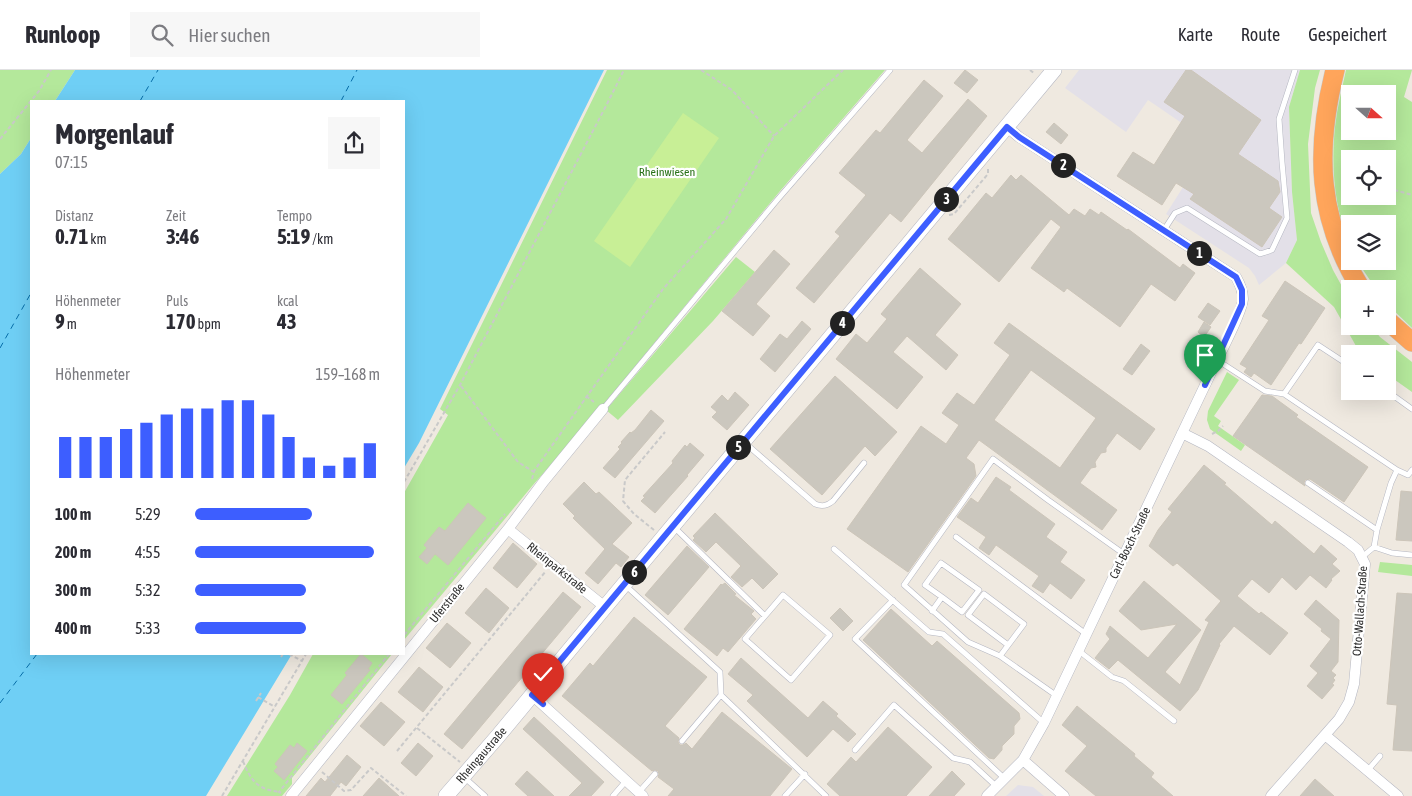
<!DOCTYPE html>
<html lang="de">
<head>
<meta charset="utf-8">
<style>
  :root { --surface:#fff; --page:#f7f7f7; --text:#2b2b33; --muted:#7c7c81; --line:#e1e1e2; --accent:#3d5eff }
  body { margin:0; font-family:"Asap Condensed",sans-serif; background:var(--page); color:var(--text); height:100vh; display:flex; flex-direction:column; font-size:19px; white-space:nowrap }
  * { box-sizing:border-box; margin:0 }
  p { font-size:16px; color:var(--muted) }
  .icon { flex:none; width:28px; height:28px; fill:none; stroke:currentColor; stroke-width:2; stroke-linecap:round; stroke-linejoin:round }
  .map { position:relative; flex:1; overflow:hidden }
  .details { position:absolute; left:30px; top:30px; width:375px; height:555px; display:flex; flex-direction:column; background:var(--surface); border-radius:0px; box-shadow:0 5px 20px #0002 }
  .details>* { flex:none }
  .needle { width:32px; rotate:111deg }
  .buttons { position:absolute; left:1341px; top:15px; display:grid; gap:10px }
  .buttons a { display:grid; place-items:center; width:55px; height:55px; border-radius:0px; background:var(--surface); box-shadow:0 5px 20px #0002; font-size:25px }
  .pin { position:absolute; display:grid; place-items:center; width:42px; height:42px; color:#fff; margin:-51px -21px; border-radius:50% 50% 50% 0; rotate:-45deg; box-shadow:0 0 5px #0007 }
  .pin .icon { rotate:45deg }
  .km { position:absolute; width:25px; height:25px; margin:-12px; border-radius:50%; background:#222; color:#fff; font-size:14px; line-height:25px; text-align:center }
  .round { display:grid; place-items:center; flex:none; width:52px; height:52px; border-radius:0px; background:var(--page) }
  .headline { display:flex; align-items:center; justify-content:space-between; height:85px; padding:0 25px }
  h1 { font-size:28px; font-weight:700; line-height:38px }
  .stats { display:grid; grid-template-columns:repeat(3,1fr); gap:8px; height:85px; padding:5px 25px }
  .stats div { display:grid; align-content:center }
  .stats b { font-size:21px; font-weight:700 }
  .stats small { font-size:14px; font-weight:400 }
  .stats p { font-size:14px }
  .chart { height:140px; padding:10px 25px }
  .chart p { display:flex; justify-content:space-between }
  .chart svg { width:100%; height:90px; margin-top:5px; stroke:var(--accent); stroke-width:6 }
  ul { padding:0 25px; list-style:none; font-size:16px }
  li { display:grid; grid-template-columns:80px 60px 1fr; align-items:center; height:38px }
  li i { height:12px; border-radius:6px; background:var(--accent) }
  header { display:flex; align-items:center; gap:30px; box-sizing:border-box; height:70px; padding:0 25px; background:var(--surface); border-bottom:1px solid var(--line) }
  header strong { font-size:24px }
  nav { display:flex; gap:28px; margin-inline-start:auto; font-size:18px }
  .search { width:350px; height:45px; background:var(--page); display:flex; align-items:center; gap:12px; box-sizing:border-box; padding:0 18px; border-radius:0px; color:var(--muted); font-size:19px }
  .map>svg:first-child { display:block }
  .industrial { fill:#e3e0e8 }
  .green { fill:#b4e89b; fill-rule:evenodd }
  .pitch { fill:#c8ef96 }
  .water { fill:#6fcff5 }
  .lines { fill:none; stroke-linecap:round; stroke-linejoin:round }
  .ferry { stroke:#076ea9; stroke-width:1; stroke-dasharray:6 5; stroke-linecap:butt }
  .building { fill:#cbc7be; stroke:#ccc5b9; fill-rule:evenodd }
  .lane-casing { stroke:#b4b6c1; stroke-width:6 }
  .street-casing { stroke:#b4b6c1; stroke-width:11 }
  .secondary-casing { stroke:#b4b6c1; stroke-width:16 }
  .highway-casing { stroke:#c9c9c9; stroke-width:20 }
  .path { stroke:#c9c9c9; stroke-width:2; stroke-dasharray:4 2.5; stroke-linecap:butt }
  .lane { stroke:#fff; stroke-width:5 }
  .street { stroke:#fff; stroke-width:10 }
  .secondary { stroke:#fff; stroke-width:15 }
  .highway { stroke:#ffa55b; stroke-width:19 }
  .route-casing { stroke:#fff; stroke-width:10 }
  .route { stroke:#3d5eff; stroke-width:6 }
  .labels { text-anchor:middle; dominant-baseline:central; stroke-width:4.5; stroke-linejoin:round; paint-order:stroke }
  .park-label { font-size:12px; fill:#287117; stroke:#fff }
  .street-label { font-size:12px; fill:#2e2e2e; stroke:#fff }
</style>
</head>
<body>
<header>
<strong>Runloop</strong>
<div class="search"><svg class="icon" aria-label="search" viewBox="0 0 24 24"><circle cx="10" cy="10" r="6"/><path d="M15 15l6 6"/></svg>Hier suchen</div>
<nav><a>Karte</a><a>Route</a><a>Gespeichert</a></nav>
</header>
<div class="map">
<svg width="1412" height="726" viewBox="0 0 1412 726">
  <rect width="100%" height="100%" fill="#efe9e0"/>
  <path class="industrial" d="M1079,0H1300L1289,37L1292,122L1297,170L1286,193L1259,215L1255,206L1249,198L1166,144L1211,73L1148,30L1126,62L1065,18Z
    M1018,715L1033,717L1044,726H1006Z"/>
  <path class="green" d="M0,0H75L55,31H31V68L21,84L0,104Z
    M607,0H885L780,121L603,335L533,415L404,570V423L448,345L440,339Z
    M1300,0H1320L1315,18L1308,74L1311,143L1321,172L1333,200L1350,231V256H1371L1380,267L1412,292V322L1388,305V284H1356L1353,282L1356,276L1334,237L1286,193L1297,170L1292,122L1289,37Z
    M1346,0H1412L1404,27L1412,32V258L1388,235V219H1376L1357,191H1388V154H1350V175C1334,139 1331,96 1335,57C1337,38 1342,19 1346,0ZM1350,24H1388V61H1350ZM1350,89H1388V126H1350Z
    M736,187L755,202L713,251L618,350L606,340Z
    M1227,302L1239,310L1214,346L1221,351L1218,356L1245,375L1241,381L1214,362L1210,359L1207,350L1208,341Z
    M1380,492L1412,495V506L1378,502Z
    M313,584H392L292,708V714L282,726H227L290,625Z"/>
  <path class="pitch" d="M683,43L719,68L630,197L594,171Z"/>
  <path class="water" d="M75,0H604L419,373L404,398V31H55Z
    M31,68V584H292L206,726H0V104L21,84Z"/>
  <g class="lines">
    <path class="ferry" d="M140,31L158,0
      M341,31L357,0
      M0,278L31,223
      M0,633L37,584"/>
  </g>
  <path class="building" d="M965,0L978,10L967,23L954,13Z
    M1186,0H1191L1261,50L1238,84L1278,111L1280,122L1269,138L1282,147L1262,177L1190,129L1194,124L1176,113L1162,135L1117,106L1133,82L1154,95L1185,46L1164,32Z
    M924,10L943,26L907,70L922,83L968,29L987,46L901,152L890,143L814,233L796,218L840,166L835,162L866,125L839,103L876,60L880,63Z
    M1054,53L1068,65L1061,74L1046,62Z
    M1011,105L1016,110L1021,105L1069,145L1074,139L1085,146L1090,139L1099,145L1101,142L1127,160L1128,159L1180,198L1183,194L1195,203L1175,231L1151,214L1120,257L1067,218L1064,222L1031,198L1061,157L1051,149L999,212L948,169L986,123L992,128Z
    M774,180L790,194L756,234L770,246L753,266L722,241Z
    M920,198L961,234L935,265L958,285L946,300L907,266L893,282L923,307L897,339L836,289L856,264L867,273L887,249L881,244Z
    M1285,211L1325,238L1301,274L1299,273L1271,315L1254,303L1251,307L1244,302L1247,298L1240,294L1269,250L1262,246Z
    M1208,233L1220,241L1210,255L1198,247Z
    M802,251L811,259L775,302L760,289L780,264L787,269Z
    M1204,252L1211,257L1204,267L1198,262Z
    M1009,253L1155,359L1140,380L1117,363L1106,378V382L1101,383L1095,392L1096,397L1091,398L1080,413L1117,440L1102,460L979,370L966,388L974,394L976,406L908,502L847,459L921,356L946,374L959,355L942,343L957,323L974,335L1010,285L994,273ZM1031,300L1096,348L1060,398L994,350Z
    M1141,274L1150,281L1132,305L1123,299Z
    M835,306L897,362L875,386L865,376L822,425L770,379Z
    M735,322L749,335L727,360L712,347L717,342L711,337L722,325L728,331Z
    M1262,325L1272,326L1298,345L1296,347L1368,397L1344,432L1310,409L1305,410L1304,413L1305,416L1233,366Z
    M651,340L664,351L615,408L603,398L620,379L618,377L622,373L621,372L630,362L631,363L635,360Z
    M690,373L704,385L687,405L688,406L655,443L641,431L645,427L643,426L673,393L672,391L685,375L687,377Z
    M1204,395L1226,413L1224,414L1272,455L1275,451L1314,484L1321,475L1337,489L1332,494L1340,501L1331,509L1332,510L1326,518L1310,505L1296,520L1282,507L1269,523L1252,509L1237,526L1259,544L1261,542L1288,563L1270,585L1234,556L1219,574L1220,575L1198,620L1180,641L1118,590L1109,599L1095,588L1110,569L1106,564L1110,556L1148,588L1177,554L1141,560L1119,541L1144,511L1201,560L1165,602L1180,615L1209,552L1205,550L1221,531L1177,493L1173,496L1149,476L1158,460L1172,442L1168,439Z
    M996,407L1011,417L1009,420L1055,454L1046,467L1067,482L1060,492L1085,510L1071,529L1050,513L1043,523L1032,516L1039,506L996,475L989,485L979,478L986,467L957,447L971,428L978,433Z
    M584,412L596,424L599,422L632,453L612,474L629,487L621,497L616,493L598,514L585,503L605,479L573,448L575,446L563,434Z
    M1401,421L1412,422V471L1396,470Z
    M468,433L486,448L448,495L435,484L427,494L419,487L427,478L424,475L439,457L445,461Z
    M715,443L778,504L763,519L752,508L742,517L731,507L741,496L716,472L706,482L693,470L695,468L693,466Z
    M513,473L537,494L517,518L493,498Z
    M687,476L709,497L668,545L645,525Z
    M725,513L736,524L734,525L754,541L751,544L756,549L728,582L723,578L717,586L684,559L721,514L722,515Z
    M486,518L509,538L489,563L465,543Z
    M563,522L581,537L462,679L444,664Z
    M1397,523L1412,524V681L1393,680L1397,635L1387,634Z
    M1316,530L1339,550L1338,592L1331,601L1336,605L1333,608L1335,610L1332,614L1334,615L1322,629L1307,616L1318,603L1310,596L1331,569L1321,561L1322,559L1304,544Z
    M840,538L853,551L843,561L830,548Z
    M891,539L932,576L937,571L1019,643L1020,649L1014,656V664L1002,676V680L994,689L989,688L863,570Z
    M634,547L707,607L665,656L679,668L678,672L680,675H683L686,673L692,679L722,642L792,699L770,726H668L674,719L658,707L659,704L658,701L655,700L652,701L562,626L590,593L593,596Z
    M447,553L471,573L450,598L426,578Z
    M361,584L372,593L368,599L370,600L342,634L331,625L347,605L345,603Z
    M741,588L808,648L823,631L838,644L836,646L856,664L848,672L833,659L807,687L747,631L753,625L728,604Z
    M419,597L443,617L423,642L398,622Z
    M381,632L405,652L384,676L360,656Z
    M1077,636L1135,684L1134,686L1154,703L1151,707L1173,726H1096L1065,701L1087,676L1062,655Z
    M534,647L604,712L591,726H569L582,713L523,659Z
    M888,657L932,697L906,726H840L827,714L851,687L856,692Z
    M297,673L307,681L284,710L274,701L278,697L275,694L290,675L294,678Z
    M418,673L433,686L416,706L401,693Z
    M347,685L361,697L346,716L341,712L330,726H306L321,708L325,712Z
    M527,701L554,726H528L515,714Z
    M952,701L965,714L954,726H929Z
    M379,708L399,726H363Z
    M1315,709L1334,726H1300Z"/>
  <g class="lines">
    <g class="lane-casing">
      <path id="lane" d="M1164,160L1175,143L1187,138L1260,184L1272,180L1287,148L1282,92L1279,49L1295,0
        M1217,290L1265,321L1284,324
        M1350,296L1318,275L1284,324L1397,400
        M1387,321L1412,339
        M603,339L778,129L890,0
        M745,373L815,434C822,437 827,436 833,431L864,393
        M1308,413L1377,460
        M675,458L765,546
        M956,467L1086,564
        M1374,477L1392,483L1412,485
        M834,479L929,562L943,564L1044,653
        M1362,487L1374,477L1377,460L1391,413L1397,400L1408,405L1412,400
        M625,515L720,602L721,625L682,671
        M783,525L830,565L791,610L745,569Z
        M893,530L855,569L1005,709
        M932,541L942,527L962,542L979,520L941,493L925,515L942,527
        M1079,581L1112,607L1124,611L1174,651
        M1000,586L1024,554L984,524L968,545L1008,575
        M721,625L826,726
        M1057,626L1000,586L968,572L904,515L993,389L1048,430L1124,484
        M855,680L894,635L953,688L970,692L996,716
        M1368,700L1380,686
        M465,708L485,726
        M639,722L655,704
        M613,726L626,711
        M785,726L805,704"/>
    </g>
    <g class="street-casing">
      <path id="street" d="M1182,363L1208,376L1348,472L1358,480L1365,494L1354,614L1349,632L1339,649L1271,726
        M508,459L605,537
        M532,625L643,726
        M1325,665L1398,726
        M1023,690L1064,726
        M291,726L508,459L544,411L603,339
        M987,726L1023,690L1044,653L1217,290C1224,276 1242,242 1243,229C1243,221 1240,214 1236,207L1019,67L1007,57"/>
    </g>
    <g class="secondary-casing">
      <g id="secondary">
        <path id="s1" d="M446,726L498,666L605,537L1054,0"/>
      </g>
    </g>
    <g class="highway-casing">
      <path id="highway" d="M1335,0C1315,80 1317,148 1361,219
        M1388,251L1412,272"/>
    </g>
    <path class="path" d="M701,0L732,20L774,66
      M1030,0L1035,4
      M0,69L39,21L51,0
      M1388,118L1412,125
      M949,145L954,144L988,104V98
      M461,316L518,392L537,404
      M586,326L594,332
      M1212,364L1218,361L1223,356
      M532,409L534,401L663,219L726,149L774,66L843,0
      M404,412L460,315L607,34L624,0
      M654,460L634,444L623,431L625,410L665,362
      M404,565L505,444
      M289,584L302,591
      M281,587L283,584
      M258,627L275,637
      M256,631L261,623
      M417,658L460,692
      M397,681L546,501
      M243,691C251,711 257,719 279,722
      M322,702L344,721L351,720L371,698L406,726
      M281,723L279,722L389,584
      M222,726L306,584"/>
    <use href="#lane" class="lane"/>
    <use href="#street" class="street"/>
    <use href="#secondary" class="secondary"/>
    <use href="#highway" class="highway"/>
  </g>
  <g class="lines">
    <g class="route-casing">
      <path id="route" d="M543,634L532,625L539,616L1007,57L1019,67L1236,207L1242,220V234L1205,315"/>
    </g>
    <use href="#route" class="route"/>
  </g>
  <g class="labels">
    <g class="park-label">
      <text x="667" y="102">Rheinwiesen</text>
    </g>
    <g class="street-label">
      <text transform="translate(1130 473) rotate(-64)">Carl-Bosch-Straße</text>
      <text transform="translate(557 498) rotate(39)">Rheinparkstraße</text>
      <text transform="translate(447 533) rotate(-51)">Uferstraße</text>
      <text transform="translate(1360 541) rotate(-86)">Otto-Wallach-Straße</text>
      <text stroke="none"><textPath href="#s1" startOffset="54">Rheingaustraße</textPath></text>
    </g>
  </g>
</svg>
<div class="buttons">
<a><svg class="needle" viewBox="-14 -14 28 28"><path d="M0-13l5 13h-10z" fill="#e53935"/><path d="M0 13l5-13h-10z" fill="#7c7c81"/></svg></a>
<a><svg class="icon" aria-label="locate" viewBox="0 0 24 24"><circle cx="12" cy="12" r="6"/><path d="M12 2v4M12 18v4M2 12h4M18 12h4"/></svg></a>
<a><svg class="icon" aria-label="layers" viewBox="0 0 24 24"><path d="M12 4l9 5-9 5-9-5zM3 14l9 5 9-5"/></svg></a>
<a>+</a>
<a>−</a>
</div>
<div class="pin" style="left:1205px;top:315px;background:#1e9e55"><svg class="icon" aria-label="arrive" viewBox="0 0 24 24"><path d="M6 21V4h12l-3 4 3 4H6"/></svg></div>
<div class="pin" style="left:543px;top:634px;background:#d93025"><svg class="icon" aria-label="check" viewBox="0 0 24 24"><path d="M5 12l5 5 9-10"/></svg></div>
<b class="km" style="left:1199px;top:183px">1</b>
<b class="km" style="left:1063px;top:95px">2</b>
<b class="km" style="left:946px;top:129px">3</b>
<b class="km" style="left:842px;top:253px">4</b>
<b class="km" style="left:738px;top:377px">5</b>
<b class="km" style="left:634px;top:502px">6</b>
<section class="details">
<div class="headline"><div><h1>Morgenlauf</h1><p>07:15</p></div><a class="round"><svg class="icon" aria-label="share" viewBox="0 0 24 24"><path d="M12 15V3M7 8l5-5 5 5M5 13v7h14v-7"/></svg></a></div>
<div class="stats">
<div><p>Distanz</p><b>0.71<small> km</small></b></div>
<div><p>Zeit</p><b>3:46</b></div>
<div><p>Tempo</p><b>5:19<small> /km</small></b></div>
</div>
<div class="stats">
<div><p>Höhenmeter</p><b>9<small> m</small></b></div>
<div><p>Puls</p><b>170<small> bpm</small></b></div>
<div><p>kcal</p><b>43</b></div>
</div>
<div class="chart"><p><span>Höhenmeter</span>159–168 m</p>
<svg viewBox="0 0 160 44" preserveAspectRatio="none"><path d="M5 44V24M15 44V24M25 44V24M35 44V20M45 44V17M55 44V13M65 44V10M75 44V10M85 44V6M95 44V6M105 44V13M115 44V24M125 44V34M135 44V38M145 44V34M155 44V27"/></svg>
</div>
<ul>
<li><b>100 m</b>5:29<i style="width:63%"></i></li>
<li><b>200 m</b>4:55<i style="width:97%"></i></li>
<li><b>300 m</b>5:32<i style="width:60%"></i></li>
<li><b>400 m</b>5:33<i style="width:60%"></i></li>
</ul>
</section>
</div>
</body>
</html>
